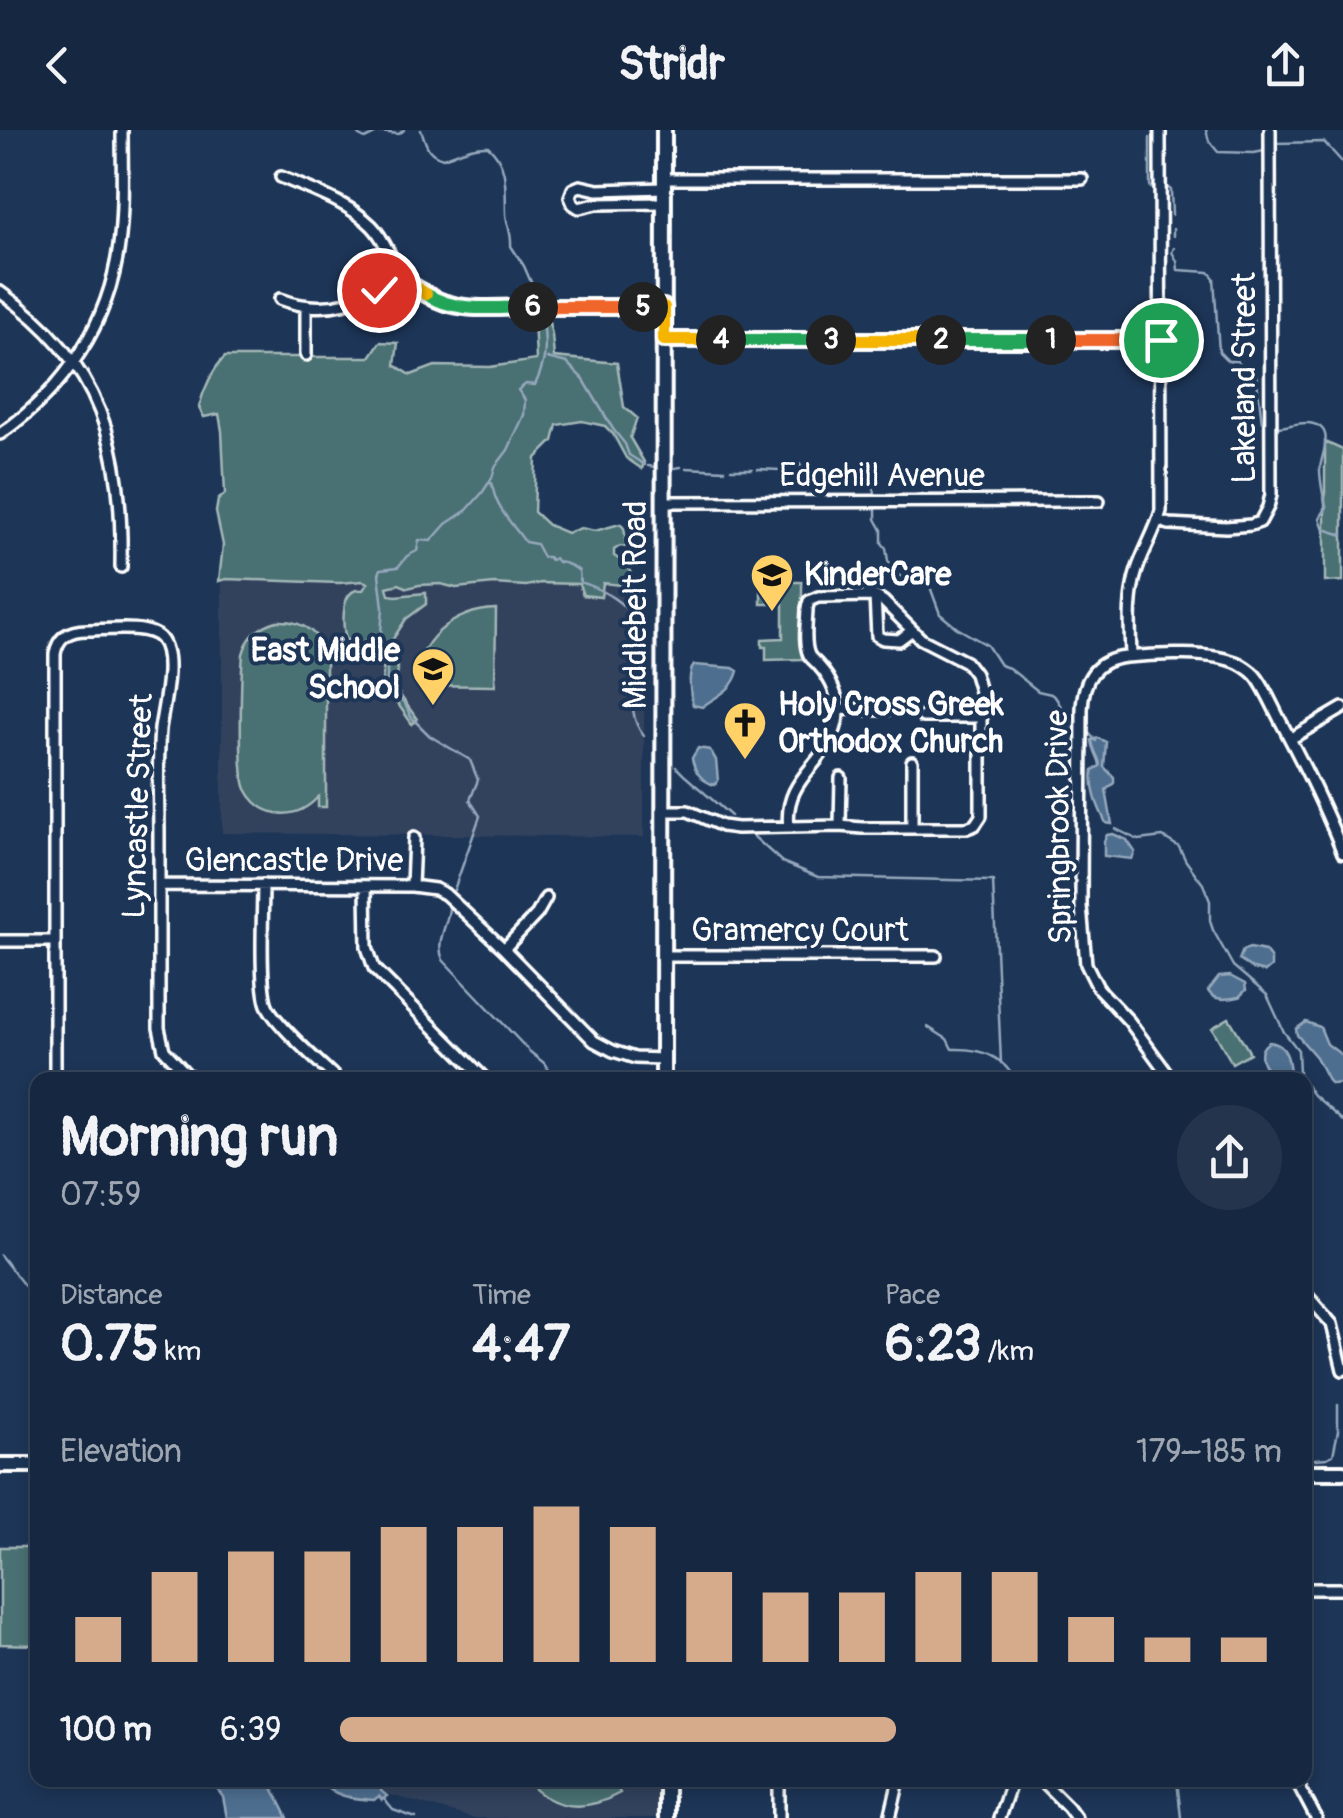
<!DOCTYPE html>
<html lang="en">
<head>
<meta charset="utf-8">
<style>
  :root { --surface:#162841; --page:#23344c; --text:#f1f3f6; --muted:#9ea6b1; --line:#35445a; --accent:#d6ab8b }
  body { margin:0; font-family:Pangolin,sans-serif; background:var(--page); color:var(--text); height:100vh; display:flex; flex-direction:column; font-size:38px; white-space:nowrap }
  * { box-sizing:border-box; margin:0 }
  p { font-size:32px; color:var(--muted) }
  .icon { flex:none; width:55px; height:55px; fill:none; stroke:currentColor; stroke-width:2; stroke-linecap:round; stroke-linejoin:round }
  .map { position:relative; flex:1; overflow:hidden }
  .panel { position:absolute; left:30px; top:942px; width:1282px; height:715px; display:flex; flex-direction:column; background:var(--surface); border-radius:20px; box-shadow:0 5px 15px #0003,0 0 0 2px var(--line) }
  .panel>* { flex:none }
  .pin { position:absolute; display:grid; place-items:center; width:85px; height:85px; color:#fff; margin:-42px; border:5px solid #fff; border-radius:50%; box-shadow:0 2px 10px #0007 }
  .km { position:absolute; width:50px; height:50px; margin:-25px; border-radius:50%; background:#222; color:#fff; font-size:28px; line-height:50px; text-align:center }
  .round { display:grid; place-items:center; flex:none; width:105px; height:105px; border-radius:52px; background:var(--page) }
  .overview { display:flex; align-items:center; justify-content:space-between; height:170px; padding:0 30px }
  h1 { font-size:55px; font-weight:700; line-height:75px }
  .figures { display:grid; grid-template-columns:repeat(3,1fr); gap:15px; height:170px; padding:10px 30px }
  .figures div { display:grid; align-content:center }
  .figures b { font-size:50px; font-weight:700 }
  .figures small { font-size:28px; font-weight:400 }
  .figures p { font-size:28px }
  .chart { height:280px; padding:20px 30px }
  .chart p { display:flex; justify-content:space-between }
  .chart svg { width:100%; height:180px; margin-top:10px; stroke:var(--accent); stroke-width:6 }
  ul { padding:0 30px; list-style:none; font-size:32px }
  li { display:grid; grid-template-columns:160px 120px 1fr; align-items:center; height:75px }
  li i { height:25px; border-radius:12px; background:var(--accent) }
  header { display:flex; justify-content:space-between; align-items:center; height:130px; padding:0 30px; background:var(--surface); font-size:45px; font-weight:700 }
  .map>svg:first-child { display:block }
  .built { fill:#31425d }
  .green { fill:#486f72; stroke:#a4b7b8; stroke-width:2.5 }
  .water { fill:#4e6e8f; stroke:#95a8bc; stroke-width:2.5 }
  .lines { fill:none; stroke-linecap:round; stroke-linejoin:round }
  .stream { stroke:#95a8bc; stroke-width:2.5 }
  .street-casing { stroke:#fff; stroke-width:16 }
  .secondary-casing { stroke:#fff; stroke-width:20 }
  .street { stroke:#1d3557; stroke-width:9 }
  .secondary { stroke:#1d3557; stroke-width:12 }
  .split-1-casing { stroke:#fff; stroke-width:20 }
  .split-2-casing { stroke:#fff; stroke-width:20 }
  .split-3-casing { stroke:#fff; stroke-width:20 }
  .split-4-casing { stroke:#fff; stroke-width:20 }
  .split-5-casing { stroke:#fff; stroke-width:20 }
  .split-6-casing { stroke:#fff; stroke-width:20 }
  .split-7-casing { stroke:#fff; stroke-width:20 }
  .split-8-casing { stroke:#fff; stroke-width:20 }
  .split-1 { stroke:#f0652b; stroke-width:12 }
  .split-2 { stroke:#22a559; stroke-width:12 }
  .split-3 { stroke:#f5b400; stroke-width:12 }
  .split-4 { stroke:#22a559; stroke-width:12 }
  .split-5 { stroke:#f5b400; stroke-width:12 }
  .split-6 { stroke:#f0652b; stroke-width:12 }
  .split-7 { stroke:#22a559; stroke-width:12 }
  .split-8 { stroke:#f5b400; stroke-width:12 }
  .labels { text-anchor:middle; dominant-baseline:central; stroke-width:8; stroke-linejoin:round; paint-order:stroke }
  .street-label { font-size:32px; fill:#fff; stroke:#1d3557 }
  .poi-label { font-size:32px; font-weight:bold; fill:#fff; stroke:#1d3557; text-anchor:start }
</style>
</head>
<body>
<header><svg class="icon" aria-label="back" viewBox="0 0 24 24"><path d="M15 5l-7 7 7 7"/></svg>Stridr<svg class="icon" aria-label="share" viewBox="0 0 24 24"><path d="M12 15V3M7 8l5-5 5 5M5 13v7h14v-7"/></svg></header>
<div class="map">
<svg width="1343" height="1688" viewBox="0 0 1343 1688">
  <rect width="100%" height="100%" fill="#1d3557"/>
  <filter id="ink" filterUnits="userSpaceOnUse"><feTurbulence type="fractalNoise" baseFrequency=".01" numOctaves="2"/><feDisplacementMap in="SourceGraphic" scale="20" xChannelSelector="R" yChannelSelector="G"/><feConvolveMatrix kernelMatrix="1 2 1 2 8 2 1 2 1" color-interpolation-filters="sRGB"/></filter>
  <g filter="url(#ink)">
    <path class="built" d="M222,448L644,452V707L222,703Z
      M379,1650H659L658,1688H472L384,1663Z"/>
    <path class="green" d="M534,188L548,189L552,205L554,227L617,233L624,277L637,288L630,308L644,332L642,339L626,328L613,304L605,296L582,291L557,295L553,311L536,328L534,382L548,395L567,403L581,398L595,401L620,394L624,398L627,417L620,416L614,420V426C624,432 635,441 630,453L622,455L603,453L601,467L583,465L579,454L541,453L526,456L494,454L456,458L441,454L419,455L408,458L399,454L387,457L389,465L396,466L426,463V474L406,489L389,515L398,540L395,558L417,589L412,594L398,574L385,562L382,553L384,531L378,519V505L374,503L364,513L356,514L353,509L347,511C342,499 341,467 354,461C357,459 360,460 363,460L368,453L363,451L339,453L226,449L219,451L223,415L216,382L218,370L225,364L222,301L219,284L204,287L199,277C203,261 213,238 225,227H370L380,212L398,213L395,235L411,245L435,236L490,237L536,230Z
      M1325,312L1343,320V451L1325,452Z
      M761,452H802V529L766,530V517H762V509L783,508V474H761Z
      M496,479L495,556L418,555C414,511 454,480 496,479Z
      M277,491C304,490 323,504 326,532V677H318V667C307,679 293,686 276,683C262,680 252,671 246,659C238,642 241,547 243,524C248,506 259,496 277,491Z
      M1229,888L1250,923L1232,933L1212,898Z
      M0,1417H37V1515L0,1514Z
      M526,1650H613L620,1663C586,1682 553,1681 526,1650Z"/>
    <path class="water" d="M694,535L733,538L738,541C733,561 716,566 702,577L693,575C690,564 687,544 694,535Z
      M1098,608L1106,612L1104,637L1114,647V653L1106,660L1112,694L1106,693C1098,677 1090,659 1093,640L1100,636C1100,628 1093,622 1092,610Z
      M698,618L710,620L716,630L718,651L715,655C702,652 694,641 692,628Z
      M1113,704L1127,710L1135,722L1132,729L1104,726V711L1107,705Z
      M1250,818L1265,821L1271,829V837L1265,842L1253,839L1239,830L1243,820Z
      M1230,846L1245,854L1246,860L1239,867C1228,869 1215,872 1208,861L1219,847Z
      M1306,892L1320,897L1327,914L1343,926V953L1332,954L1329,952L1316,927L1297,905L1296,899Z
      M1269,912C1289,914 1290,934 1290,950H1274C1265,938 1253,922 1269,912Z
      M210,1650H269L288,1688H227L223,1667Z
      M321,1650H382L381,1661L387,1666L382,1670L379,1666L374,1670C354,1668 333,1668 321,1650Z"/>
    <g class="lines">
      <path class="stream" d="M356,0L359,6L365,9L379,2L399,4L404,0
        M421,0C427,15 426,23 443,28C458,23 472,15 488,16C509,34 505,59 506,84C507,96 512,104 511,116L524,136L537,166
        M1206,0L1209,11L1218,22L1254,23L1264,21
        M1150,8V55L1151,58H1155
        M1276,13L1324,12L1343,33
        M1167,57L1171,60L1172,85
        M1173,99V106
        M1174,118L1172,122L1177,131L1178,140L1209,142L1214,148L1219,222L1228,231H1237L1242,237H1250L1256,243L1262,292L1266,295
        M547,228L567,233L584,250L613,299L625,314L629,325L645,335
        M1276,297C1287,297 1297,292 1308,293C1338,296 1321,324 1320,339C1320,346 1323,371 1327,377L1320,388L1324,399L1343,405
        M648,336L656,337
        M675,338L681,337
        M686,338L725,340
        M731,339H752
        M758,339L780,340L788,343L800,334L802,340L830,346
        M834,348L862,353
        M491,353C493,358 494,364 496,369C502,385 516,398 525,412L536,414L543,427H548L551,430L555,428L558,432C566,433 572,435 579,441L580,452C600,458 618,469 632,484L633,506
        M868,354L872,353L876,366
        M876,377V389L882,400V413L886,418L888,431L896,444L904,448L923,449L929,454L940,484L957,498L987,515L1000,535L1009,538L1038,561L1051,564L1056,568L1063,580L1066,598L1076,601
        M633,534C634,558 627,587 644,606
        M1088,602L1096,611
        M676,637L683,644
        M684,645L731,686
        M1116,699L1138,710L1163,707L1179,717L1186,731L1203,754L1210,771V791L1213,800L1233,836L1267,865L1284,902L1298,920L1299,943L1301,950
        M752,705L782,732L818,747L993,751L1001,933
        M454,760L480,686L470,670L478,650L470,630L430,606L411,587L405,574L387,555V539L394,528L383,521L380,514L383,478L379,444L381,439L398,437L407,426L417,421L419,410L431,411L446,394L467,380L482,363L492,348L495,337L508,320L524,285L525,270L518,260L526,254L535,255C547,230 546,216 543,188
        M449,779C447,797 435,812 443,830L529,921L544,933L556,950
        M928,897L947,909L952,919C978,918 1002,924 1015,950
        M1305,954L1313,965L1343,991
        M0,1125L38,1173
        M1305,1330L1327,1328L1333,1325L1338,1301V1275
        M1177,1650L1181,1688
        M384,1669L393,1680L416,1688"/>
      <g class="street-casing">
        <path id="street" d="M281,47C311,60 348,72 372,96C385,109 390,128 401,144C414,163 440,173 462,177H664
          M664,49H1082
          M664,58L598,60L580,56L573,59L570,67L573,74L579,78L596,74L664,73
          M0,162C103,233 123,318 121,437
          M280,169C327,187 363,171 402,145
          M665,209L1161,210
          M306,225V177
          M0,304C65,259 109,194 119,115C124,77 122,38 122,0
          M664,372L1099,371
          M1158,390L1169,394L1226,397L1251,395L1260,392L1268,377L1271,365L1270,0
          M875,466L877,506L883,509L899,510L911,501
          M1131,526C1130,498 1128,467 1137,440C1144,419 1155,402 1161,381L1160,0
          M839,579L886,580
          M923,587H982
          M1290,609L1343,578
          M664,681H688L722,696L737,698L840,696L862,698H967L975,695L981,686V565L975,544L966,532L921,509L883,471L875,466L818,467L809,471L807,478C807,491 803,513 809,525C811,529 816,532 819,536C831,549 840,569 838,586C833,633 782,645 789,697
          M840,696L841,648
          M912,698V632
          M159,755L412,756L435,759L445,764L504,819L594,911L613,921L635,928L663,929
          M263,755C263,781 259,855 267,875C275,894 321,934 338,950
          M412,756L414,708
          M366,757L367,817L374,838L486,950
          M0,811H54
          M504,819L537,784L546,768
          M663,826H936
          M55,950V524C58,506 70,500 87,500C106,500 149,494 161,509C176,527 163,577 160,599C157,634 159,671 159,706C159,770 159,834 159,898L164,920L192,950
          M1172,950L1129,891L1098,858L1086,834L1081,776L1082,579C1083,550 1094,530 1126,527C1155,524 1214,521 1240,534C1247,538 1254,543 1258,549C1267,562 1273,577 1280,590C1303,633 1325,677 1343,723
          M1305,1163L1332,1194L1343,1240
          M1305,1459H1343
          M779,1650V1688
          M1041,1650L1068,1677L1076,1688
          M1296,1650L1316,1688
          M890,1688L899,1650
          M999,1688L1012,1650"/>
      </g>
      <g class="secondary-casing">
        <path id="secondary" d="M663,950L664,0
          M0,1335H38
          M1305,1342H1343
          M666,1650V1688"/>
      </g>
      <use href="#street" class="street"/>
      <use href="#secondary" class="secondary"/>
    </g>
  </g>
  <g class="lines" filter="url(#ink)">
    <g class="split-1-casing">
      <path id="split-1" d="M1051,210H1161"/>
    </g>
    <g class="split-2-casing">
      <path id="split-2" d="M941,210H1051"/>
    </g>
    <g class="split-3-casing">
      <path id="split-3" d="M831,210H941"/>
    </g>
    <g class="split-4-casing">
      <path id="split-4" d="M721,210H831"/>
    </g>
    <g class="split-5-casing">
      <path id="split-5" d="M643,177H664V210H721"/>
    </g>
    <g class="split-6-casing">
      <path id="split-6" d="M533,177H643"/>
    </g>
    <g class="split-7-casing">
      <path id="split-7" d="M426,164C457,184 498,177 533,177"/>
    </g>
    <g class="split-8-casing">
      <path id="split-8" d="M379,160L402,145L410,154L426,164"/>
    </g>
    <use href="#split-1" class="split-1"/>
    <use href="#split-2" class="split-2"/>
    <use href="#split-3" class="split-3"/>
    <use href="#split-4" class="split-4"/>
    <use href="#split-5" class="split-5"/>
    <use href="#split-6" class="split-6"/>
    <use href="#split-7" class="split-7"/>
    <use href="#split-8" class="split-8"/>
  </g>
  <defs>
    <g id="school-pin" transform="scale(2.25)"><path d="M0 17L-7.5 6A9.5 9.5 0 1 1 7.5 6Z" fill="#ffd166" stroke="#1d3557"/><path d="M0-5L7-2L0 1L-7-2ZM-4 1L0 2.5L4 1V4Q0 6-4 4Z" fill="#111"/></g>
    <g id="church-pin" transform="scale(2.25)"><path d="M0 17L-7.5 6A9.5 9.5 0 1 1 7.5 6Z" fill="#ffd166" stroke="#1d3557"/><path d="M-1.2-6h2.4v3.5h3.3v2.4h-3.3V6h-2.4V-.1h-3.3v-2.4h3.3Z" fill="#111"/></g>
  </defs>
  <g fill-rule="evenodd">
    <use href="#school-pin" x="772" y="445"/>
    <use href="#school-pin" x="433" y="539"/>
    <use href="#church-pin" x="745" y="593"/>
  </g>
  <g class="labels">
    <g class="street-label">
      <text transform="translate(1245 248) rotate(-90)">Lakeland Street</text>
      <text x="882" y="346">Edgehill Avenue</text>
      <text transform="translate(636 475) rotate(-90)">Middlebelt Road</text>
      <text transform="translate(138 676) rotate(-88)">Lyncastle Street</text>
      <text transform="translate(1059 697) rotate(-91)">Springbrook Drive</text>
      <text x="294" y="731">Glencastle Drive</text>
      <text x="800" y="801">Gramercy Court</text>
    </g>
    <g class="poi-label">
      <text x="804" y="445">KinderCare</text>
      <text x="400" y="521" text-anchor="end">East Middle<tspan x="400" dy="37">School</tspan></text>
      <text x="778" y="575">Holy Cross Greek<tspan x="778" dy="37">Orthodox Church</tspan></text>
    </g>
  </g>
</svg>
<div class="pin" style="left:1161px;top:210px;background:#1e9e55"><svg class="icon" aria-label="arrive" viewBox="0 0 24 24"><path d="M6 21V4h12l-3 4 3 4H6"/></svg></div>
<div class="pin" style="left:379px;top:160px;background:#d93025"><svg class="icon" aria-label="check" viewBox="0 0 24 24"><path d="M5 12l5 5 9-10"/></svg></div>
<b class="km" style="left:1051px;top:210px">1</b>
<b class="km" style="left:941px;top:210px">2</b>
<b class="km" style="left:831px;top:210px">3</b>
<b class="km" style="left:721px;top:210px">4</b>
<b class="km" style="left:643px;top:177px">5</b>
<b class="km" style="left:533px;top:177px">6</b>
<section class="panel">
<div class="overview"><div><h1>Morning run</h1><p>07:59</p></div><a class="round"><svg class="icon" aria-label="share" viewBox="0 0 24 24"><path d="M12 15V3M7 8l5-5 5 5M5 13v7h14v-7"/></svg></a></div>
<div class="figures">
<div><p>Distance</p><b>0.75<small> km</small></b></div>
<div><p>Time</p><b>4:47</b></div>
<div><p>Pace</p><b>6:23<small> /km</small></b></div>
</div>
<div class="chart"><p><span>Elevation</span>179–185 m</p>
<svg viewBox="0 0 160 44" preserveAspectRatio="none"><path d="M5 44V33M15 44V22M25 44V17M35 44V17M45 44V11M55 44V11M65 44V6M75 44V11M85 44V22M95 44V27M105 44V27M115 44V22M125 44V22M135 44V33M145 44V38M155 44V38"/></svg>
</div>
<ul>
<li><b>100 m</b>6:39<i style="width:59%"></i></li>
</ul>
</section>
</div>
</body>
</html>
